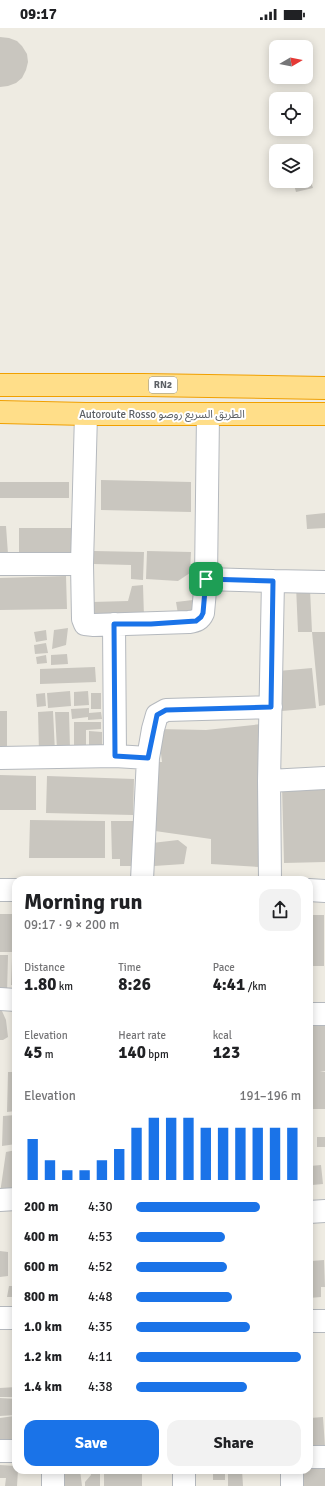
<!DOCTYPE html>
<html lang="en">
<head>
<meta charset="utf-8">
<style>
  :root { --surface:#fff; --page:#f2f2f2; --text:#202124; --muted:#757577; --accent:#1a73e8 }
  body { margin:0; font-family:Signika,"Noto Sans Arabic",sans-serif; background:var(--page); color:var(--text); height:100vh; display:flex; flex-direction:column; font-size:15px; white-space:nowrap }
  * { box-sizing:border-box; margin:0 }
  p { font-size:13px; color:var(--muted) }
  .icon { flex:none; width:22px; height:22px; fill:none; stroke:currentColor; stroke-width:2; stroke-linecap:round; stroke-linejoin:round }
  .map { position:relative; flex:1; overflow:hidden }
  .panel { position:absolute; left:12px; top:848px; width:301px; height:598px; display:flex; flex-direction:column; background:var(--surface); border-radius:12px; box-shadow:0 2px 10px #0003 }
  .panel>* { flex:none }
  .needle { width:26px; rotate:80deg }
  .fabs { position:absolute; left:269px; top:12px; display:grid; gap:8px }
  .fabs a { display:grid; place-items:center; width:44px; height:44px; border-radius:8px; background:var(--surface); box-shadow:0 2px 10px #0003; font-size:20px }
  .pin { position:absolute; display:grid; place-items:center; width:34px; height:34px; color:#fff; margin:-17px; border-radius:8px; box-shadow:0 2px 6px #0006 }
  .round { display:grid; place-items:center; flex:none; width:42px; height:42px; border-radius:12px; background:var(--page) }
  .summary { display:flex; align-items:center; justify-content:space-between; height:68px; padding:0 12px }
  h1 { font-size:22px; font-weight:800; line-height:30px }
  .stats { display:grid; grid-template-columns:repeat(3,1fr); gap:6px; height:68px; padding:4px 12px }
  .stats div { display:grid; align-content:center }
  .stats b { font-size:17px; font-weight:800 }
  .stats small { font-size:11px; font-weight:400 }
  .stats p { font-size:11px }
  .chart { height:112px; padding:8px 12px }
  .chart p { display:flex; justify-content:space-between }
  .chart svg { width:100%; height:72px; margin-top:4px; stroke:var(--accent); stroke-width:6 }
  .cta { display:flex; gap:8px; margin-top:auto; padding:8px 12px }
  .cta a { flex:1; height:46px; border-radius:12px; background:var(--accent); color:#fff; font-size:16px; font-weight:800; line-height:46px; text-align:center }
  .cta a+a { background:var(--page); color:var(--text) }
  ul { padding:0 12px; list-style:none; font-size:13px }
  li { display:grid; grid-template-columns:64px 48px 1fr; align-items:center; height:30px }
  li i { height:10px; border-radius:5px; background:var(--accent) }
  .status { display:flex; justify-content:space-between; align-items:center; height:28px; padding:0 20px; background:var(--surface); direction:ltr }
  .status svg { height:11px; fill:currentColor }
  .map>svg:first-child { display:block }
  .building { fill:#c9c6bf }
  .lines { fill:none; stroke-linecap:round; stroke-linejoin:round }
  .minor-casing { stroke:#b5b9be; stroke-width:24 }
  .highway-casing { stroke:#f1a000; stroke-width:24 }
  .minor { stroke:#fff; stroke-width:22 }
  .highway { stroke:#ffde89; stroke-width:22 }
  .route-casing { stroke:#fff; stroke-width:8 }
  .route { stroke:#1a73e8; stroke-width:5 }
  .labels { text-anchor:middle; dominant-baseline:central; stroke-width:4; stroke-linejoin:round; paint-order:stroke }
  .shield { fill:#fff; stroke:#8c8f92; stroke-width:1 }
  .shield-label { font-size:10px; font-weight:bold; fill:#5b5f64 }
  .street-label { font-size:11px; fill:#5b5f64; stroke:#fff }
</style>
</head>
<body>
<div class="status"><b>09:17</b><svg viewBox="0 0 49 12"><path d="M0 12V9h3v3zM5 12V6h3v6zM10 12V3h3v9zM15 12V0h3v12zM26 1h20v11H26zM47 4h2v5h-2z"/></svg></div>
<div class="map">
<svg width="325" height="1458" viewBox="0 0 325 1458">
  <rect width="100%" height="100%" fill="#eeebe2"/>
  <path class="building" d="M0,9L9,10L17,13L22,18L27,26L28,34L26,42L22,50L16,55L8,58L0,59Z
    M306,145H308L313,160L296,164L293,153H306Z
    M101,452L191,454V484L101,482Z
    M0,454H69V470H0Z
    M325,485V500L307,501L306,487Z
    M0,498H6L8,526H0Z
    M19,500H73V529H19Z
    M94,523L144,524L143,552L131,551V537L93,536Z
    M147,523L191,524L190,545L178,553L146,551Z
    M66,548L67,581L0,582V550Z
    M143,557L144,589L93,590L92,574L128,573L132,558Z
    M296,558L310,561L312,604H298Z
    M193,572L195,583L178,586L176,574Z
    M68,600L66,617L52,621L54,602Z
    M46,602L47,612L36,614L34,604Z
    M312,604H325V677L319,678Z
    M46,615L48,625L35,626L34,617Z
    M67,626L68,636L51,637V627Z
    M46,627L47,635L37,636L36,629Z
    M95,639L96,654L40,656V641Z
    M312,640L316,680L282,683L278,643Z
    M70,663L71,678L48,680L47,665Z
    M88,663L89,677L74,678V664Z
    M45,665L46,678L37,679L36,666Z
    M91,665H101V681H91Z
    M89,680V685L101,684L102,691L88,692V689L72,691L71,681Z
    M0,683H7V720L0,718Z
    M53,683L55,724L39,725L38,684Z
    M55,684H69L70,721L57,722Z
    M74,694H101V701L86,702V723H74Z
    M262,696L263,764L258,800L259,839L211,836V811L155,803L158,762L157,734H162L158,701L206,702Z
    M89,703L102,704V723H89Z
    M0,747L36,748V782H0Z
    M47,748L134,751L133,787L46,785Z
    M325,757V834L284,835L282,758Z
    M30,792L105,793V830H29Z
    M111,793H136L138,838H120V831H112Z
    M178,812L187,819L184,836L154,838L152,815Z
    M0,886H16V924H0Z
    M309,887H324V938H309Z
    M0,927H8L7,966H0Z
    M12,930H16V957H11Z
    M0,982L2,983L6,992L8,1009L3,1012H0Z
    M313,994H325V1043L320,1044H325V1081H309V1011H310L312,1040Z
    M8,1044H16V1083L7,1084Z
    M16,1087V1116L2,1118L3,1088Z
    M309,1093H311L312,1106L309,1107Z
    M317,1109H325V1119H317Z
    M16,1122V1164L0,1165L6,1124Z
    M321,1137L323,1156L312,1157L310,1138Z
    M15,1192L16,1221H12Z
    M0,1223L8,1224V1248L0,1249Z
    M324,1232L325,1259H321V1269L309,1270V1257H311V1233Z
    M9,1258H16V1269H7Z
    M309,1344H310L311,1371H309Z
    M16,1359V1369H0V1360Z
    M0,1370L16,1371V1387L0,1388Z
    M14,1388L16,1414H0V1390Z
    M323,1389L325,1419L313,1421L310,1390Z
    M0,1437L16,1438V1442H18L17,1458H5L6,1450H0Z
    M309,1439H325V1458H301V1442H309Z
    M31,1442H42V1445L31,1446Z
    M61,1442H80L82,1458H63Z
    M90,1442H100V1458H85V1454L91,1447Z
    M104,1442H142V1458H104Z
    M204,1442H225V1452H213V1445H204Z
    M228,1442H242L243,1458H228Z"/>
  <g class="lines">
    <g class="minor-casing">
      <path id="minor" d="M86,386L82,536L83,591L85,596L94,597L189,594C196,593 200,592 203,585L206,551L208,386
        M0,536H82
        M206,551L273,553
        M114,596L115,728
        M0,730L115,728L148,730L142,852
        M148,730L153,701L157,687L166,682L271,679
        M269,753L325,750
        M270,852L269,753L273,553L325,554
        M0,862H16
        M309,862L325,863
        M0,971L16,972
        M309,986H325
        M0,1172L16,1171
        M309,1184L325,1183
        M0,1290H16
        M309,1293H325
        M0,1423H16
        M309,1429H325
        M292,1442V1458
        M53,1458V1442
        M184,1458V1442"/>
    </g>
    <g class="highway-casing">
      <path id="highway" d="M0,357H144L325,360
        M0,384L86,386H325"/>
    </g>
    <use href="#minor" class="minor"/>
    <use href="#highway" class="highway"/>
  </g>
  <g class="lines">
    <g class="route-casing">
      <path id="route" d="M206,551L273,553L271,679L166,682L157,687L148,730L115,728L114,596H151L196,593L201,589L203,585Z"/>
    </g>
    <use href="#route" class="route"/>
  </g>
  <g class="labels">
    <rect class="shield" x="149" y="349" width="28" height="16" rx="3"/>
    <g class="shield-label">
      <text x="163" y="357">RN2</text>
    </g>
    <g class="street-label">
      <text x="162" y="386">Autoroute Rosso الطريق السريع روصو</text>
    </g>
  </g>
</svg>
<div class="fabs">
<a><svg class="needle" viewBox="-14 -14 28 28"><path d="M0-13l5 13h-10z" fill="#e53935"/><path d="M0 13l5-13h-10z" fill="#757577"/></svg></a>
<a><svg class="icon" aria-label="locate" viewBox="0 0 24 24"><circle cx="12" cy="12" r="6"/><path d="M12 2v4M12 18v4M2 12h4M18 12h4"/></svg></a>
<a><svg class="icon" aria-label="layers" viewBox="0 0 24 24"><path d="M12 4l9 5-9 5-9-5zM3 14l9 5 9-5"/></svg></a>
</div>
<div class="pin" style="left:206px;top:551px;background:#1e9e55"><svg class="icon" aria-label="arrive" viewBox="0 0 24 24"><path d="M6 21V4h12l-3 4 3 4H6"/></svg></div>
<section class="panel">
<div class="summary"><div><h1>Morning run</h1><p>09:17 · 9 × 200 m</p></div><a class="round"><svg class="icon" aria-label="share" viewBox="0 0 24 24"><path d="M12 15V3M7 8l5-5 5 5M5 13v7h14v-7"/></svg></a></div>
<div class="stats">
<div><p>Distance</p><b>1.80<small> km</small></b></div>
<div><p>Time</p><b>8:26</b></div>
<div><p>Pace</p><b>4:41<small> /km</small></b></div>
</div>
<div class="stats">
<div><p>Elevation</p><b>45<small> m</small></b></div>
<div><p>Heart rate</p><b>140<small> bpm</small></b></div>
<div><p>kcal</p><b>123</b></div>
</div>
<div class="chart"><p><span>Elevation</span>191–196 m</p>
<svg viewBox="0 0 160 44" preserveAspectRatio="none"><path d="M5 44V19M15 44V32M25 44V38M35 44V38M45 44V32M55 44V25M65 44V12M75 44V6M85 44V6M95 44V6M105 44V12M115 44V12M125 44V12M135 44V12M145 44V12M155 44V12"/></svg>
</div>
<ul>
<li><b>200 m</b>4:30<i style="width:75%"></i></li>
<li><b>400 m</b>4:53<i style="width:54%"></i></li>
<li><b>600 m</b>4:52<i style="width:55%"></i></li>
<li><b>800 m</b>4:48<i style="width:58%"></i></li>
<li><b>1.0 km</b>4:35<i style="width:69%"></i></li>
<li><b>1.2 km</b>4:11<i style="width:100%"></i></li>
<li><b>1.4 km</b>4:38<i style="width:67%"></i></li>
</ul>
<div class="cta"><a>Save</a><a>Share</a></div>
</section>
</div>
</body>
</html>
